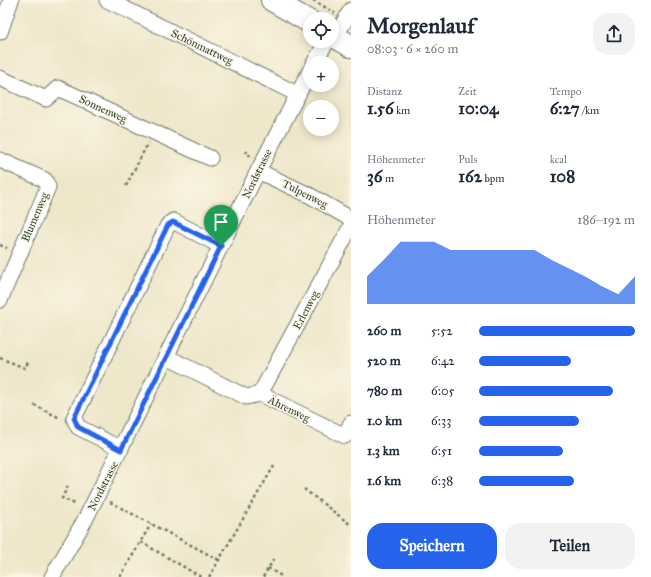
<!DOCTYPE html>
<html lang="de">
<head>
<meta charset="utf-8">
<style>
  :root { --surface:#fff; --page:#f2f2f3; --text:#1f2937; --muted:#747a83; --accent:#2563eb }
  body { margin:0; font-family:"IM FELL Great Primer",serif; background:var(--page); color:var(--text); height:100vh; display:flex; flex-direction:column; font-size:15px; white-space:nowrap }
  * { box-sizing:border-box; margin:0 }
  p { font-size:13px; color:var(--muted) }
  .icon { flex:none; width:22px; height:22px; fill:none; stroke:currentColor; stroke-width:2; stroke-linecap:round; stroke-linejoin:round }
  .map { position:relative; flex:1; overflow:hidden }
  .panel { display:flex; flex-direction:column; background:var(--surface); width:300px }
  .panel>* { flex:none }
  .buttons { position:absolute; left:303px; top:12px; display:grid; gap:8px }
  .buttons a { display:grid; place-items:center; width:36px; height:36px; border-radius:50%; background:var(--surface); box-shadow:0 2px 10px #0003; font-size:20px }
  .pin { position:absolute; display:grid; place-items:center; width:34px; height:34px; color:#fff; margin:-41px -17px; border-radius:50% 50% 50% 0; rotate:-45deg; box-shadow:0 0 4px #0007 }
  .pin .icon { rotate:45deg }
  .round { display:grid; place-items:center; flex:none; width:42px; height:42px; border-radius:16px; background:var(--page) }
  .head { display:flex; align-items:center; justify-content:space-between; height:68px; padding:0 16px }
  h1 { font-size:22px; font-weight:700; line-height:30px }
  .stats { display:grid; grid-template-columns:repeat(3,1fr); gap:6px; height:68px; padding:4px 16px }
  .stats div { display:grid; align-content:center }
  .stats b { font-size:17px; font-weight:700 }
  .stats small { font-size:11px; font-weight:400 }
  .stats p { font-size:11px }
  .chart { height:112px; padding:8px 16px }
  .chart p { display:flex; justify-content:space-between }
  .chart svg { width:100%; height:72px; margin-top:4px; fill:var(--accent); opacity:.7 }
  .primary-button { display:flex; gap:8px; margin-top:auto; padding:8px 16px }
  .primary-button a { flex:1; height:46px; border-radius:16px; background:var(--accent); color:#fff; font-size:16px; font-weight:700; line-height:46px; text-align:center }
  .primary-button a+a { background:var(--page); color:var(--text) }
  ul { padding:0 16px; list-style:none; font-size:13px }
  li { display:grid; grid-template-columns:64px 48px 1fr; align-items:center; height:30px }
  li i { height:10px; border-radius:5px; background:var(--accent) }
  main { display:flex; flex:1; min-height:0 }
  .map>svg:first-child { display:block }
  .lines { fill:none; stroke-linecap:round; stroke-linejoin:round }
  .minor-casing { stroke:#687868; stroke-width:17 }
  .secondary-casing { stroke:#687868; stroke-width:24 }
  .path { stroke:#687868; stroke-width:2.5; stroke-dasharray:3 3; stroke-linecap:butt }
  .minor { stroke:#fff; stroke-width:15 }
  .secondary { stroke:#fff; stroke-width:22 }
  .route-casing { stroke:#fff; stroke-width:8 }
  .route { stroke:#2563eb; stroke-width:5 }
  .labels { text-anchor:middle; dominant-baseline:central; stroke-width:3; stroke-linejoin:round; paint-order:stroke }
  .street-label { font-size:11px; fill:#1f3d34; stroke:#fcf5e5 }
</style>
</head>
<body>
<main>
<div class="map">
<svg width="351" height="577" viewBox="0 0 351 577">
  <rect width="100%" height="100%" fill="#fcf5e5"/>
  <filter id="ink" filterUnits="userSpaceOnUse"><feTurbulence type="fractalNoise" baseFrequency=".025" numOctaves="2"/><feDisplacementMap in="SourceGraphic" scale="8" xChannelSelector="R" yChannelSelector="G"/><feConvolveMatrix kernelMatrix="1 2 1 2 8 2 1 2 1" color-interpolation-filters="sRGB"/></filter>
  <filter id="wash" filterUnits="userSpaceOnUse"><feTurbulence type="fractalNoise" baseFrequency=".012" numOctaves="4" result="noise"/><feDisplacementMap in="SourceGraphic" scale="16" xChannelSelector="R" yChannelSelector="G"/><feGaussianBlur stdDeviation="0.9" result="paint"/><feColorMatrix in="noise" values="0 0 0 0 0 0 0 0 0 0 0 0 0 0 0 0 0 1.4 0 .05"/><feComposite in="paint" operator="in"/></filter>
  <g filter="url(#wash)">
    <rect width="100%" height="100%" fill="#efe7ca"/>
  </g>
  <g filter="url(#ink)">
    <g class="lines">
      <g class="minor-casing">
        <path id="minor" d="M107,0L297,94
          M0,32L11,0
          M335,37L351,10
          M314,63L327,41
          M0,78L46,99L58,88L210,158
          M0,160L45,180L48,187L0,300
          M258,171L309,195L351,219
          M167,357L246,397L260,394L345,436L351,423
          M260,394L351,226
          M121,449L78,427L74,418L168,225L173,221L221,246
          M52,577L86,518L258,171L310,71"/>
      </g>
      <g class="secondary-casing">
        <path id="secondary" d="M272,0L310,22
          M332,35L351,46"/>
      </g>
      <path class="path" d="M313,0L335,13
        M245,151L250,154L249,156
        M126,186L148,143
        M0,245L7,248
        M0,358L25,368L29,360
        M34,405L60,418
        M68,486L62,498L77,505
        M304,489L351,525
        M110,502L219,560
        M141,542L201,577
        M268,568L283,577
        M120,577L151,524
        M209,577L274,466
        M263,577L275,557"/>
      <use href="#minor" class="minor"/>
      <use href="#secondary" class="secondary"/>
    </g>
  </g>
  <g class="lines" filter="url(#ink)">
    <g class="route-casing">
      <path id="route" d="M173,222L221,246L121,450L78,427L74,418L168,225Z"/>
    </g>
    <use href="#route" class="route"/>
  </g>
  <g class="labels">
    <g class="street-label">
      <text transform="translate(202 47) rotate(26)">Schönmattweg</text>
      <text transform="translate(103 109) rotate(25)">Sonnenweg</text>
      <text transform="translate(257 174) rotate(-64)">Nordstrasse</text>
      <text transform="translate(305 194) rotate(27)">Tulpenweg</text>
      <text transform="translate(35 217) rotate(-67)">Blumenweg</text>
      <text transform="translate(306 310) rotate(-62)">Erlenweg</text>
      <text transform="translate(289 409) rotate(26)">Ährenweg</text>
      <text transform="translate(103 486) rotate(-63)">Nordstrasse</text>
    </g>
  </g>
</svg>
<div class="buttons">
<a><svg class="icon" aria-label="locate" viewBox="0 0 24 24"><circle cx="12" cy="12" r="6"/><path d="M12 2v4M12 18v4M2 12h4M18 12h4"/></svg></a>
<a>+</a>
<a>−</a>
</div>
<div class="pin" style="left:221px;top:246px;background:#1e9e55"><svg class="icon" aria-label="arrive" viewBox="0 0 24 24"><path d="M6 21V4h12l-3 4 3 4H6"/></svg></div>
</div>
<section class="panel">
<div class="head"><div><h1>Morgenlauf</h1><p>08:03 · 6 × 260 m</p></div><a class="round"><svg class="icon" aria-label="share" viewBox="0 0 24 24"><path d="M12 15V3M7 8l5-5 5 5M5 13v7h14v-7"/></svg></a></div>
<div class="stats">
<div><p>Distanz</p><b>1.56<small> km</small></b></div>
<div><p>Zeit</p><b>10:04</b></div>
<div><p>Tempo</p><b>6:27<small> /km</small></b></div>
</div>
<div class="stats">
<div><p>Höhenmeter</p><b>36<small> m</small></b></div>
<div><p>Puls</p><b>162<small> bpm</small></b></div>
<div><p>kcal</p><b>108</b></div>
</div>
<div class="chart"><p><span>Höhenmeter</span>186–192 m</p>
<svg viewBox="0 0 160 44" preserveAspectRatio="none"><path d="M0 44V27L10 17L20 6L30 6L40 6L50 11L60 11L70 11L80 11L90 11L100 11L110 17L120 22L130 27L140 33L150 38L160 27V44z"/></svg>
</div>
<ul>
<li><b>260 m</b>5:52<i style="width:100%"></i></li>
<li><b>520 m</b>6:42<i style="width:59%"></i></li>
<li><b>780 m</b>6:05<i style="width:86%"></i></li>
<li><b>1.0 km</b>6:33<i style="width:64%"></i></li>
<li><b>1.3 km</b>6:51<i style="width:54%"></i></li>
<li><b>1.6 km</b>6:38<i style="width:61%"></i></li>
</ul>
<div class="primary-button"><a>Speichern</a><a>Teilen</a></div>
</section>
</main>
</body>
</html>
